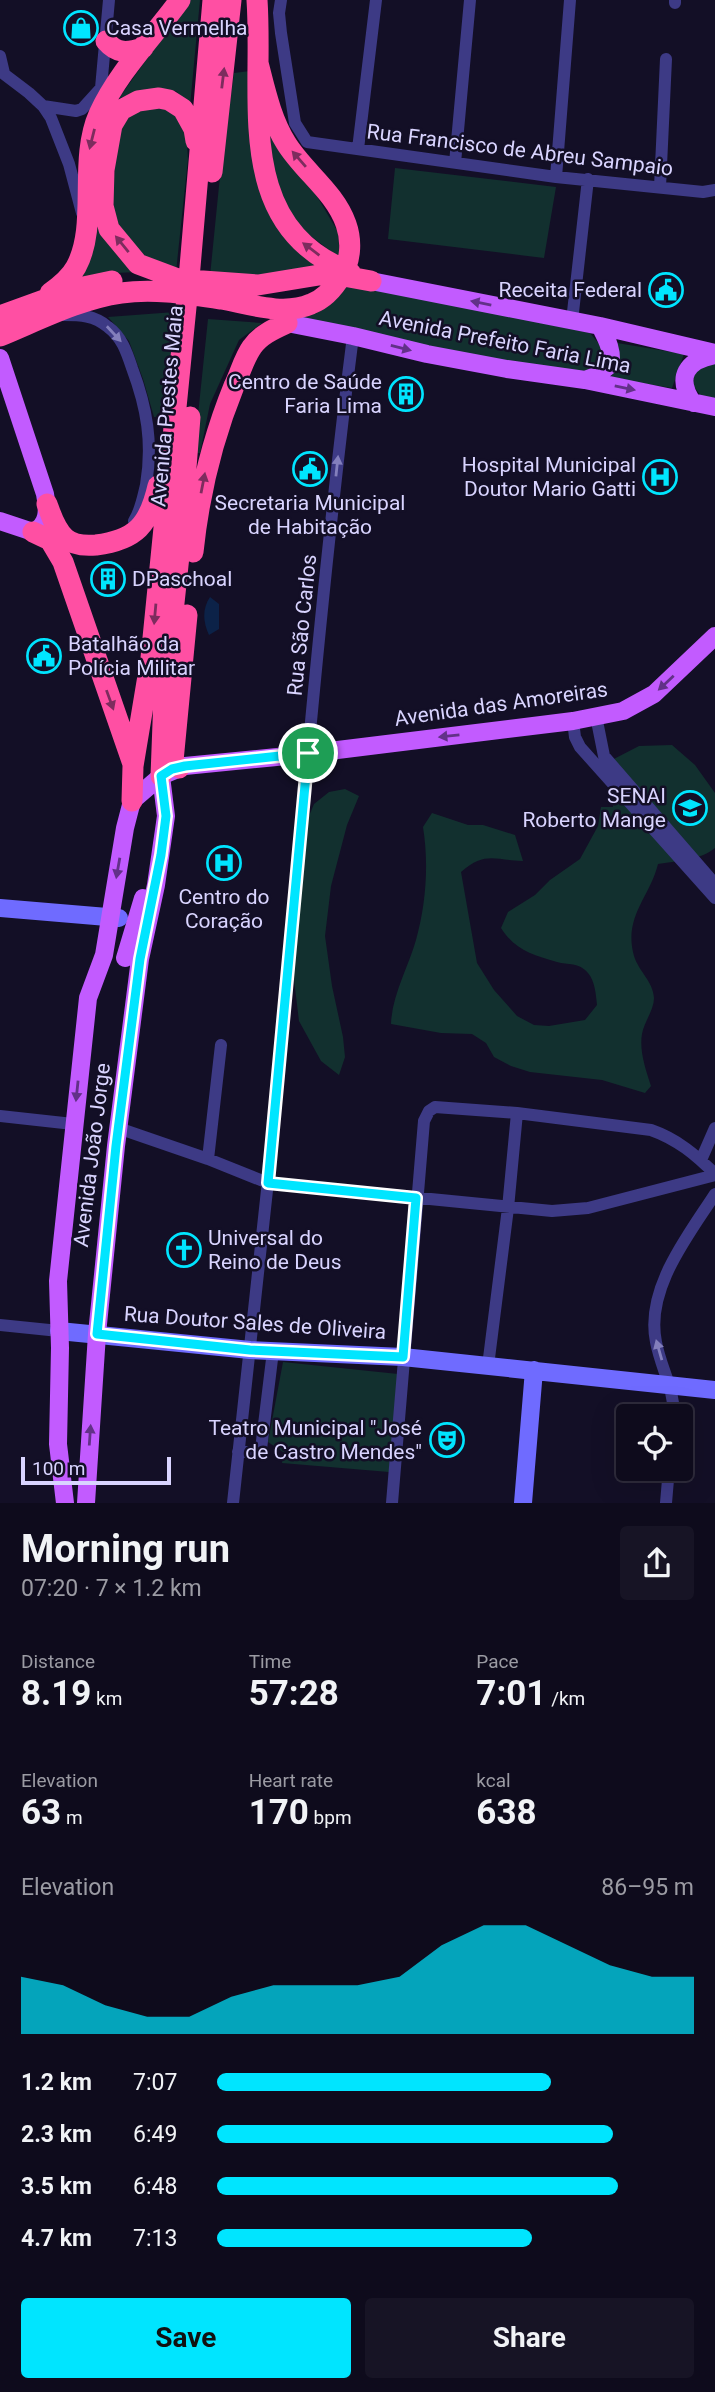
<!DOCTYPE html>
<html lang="en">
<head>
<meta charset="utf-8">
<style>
  :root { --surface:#0e0b1c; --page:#171425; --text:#f1f3f6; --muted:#9b9ba3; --line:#2e2b3b; --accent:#00e5ff }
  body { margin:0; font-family:Roboto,sans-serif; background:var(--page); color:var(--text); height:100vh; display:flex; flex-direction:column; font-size:26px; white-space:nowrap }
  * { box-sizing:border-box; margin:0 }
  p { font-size:23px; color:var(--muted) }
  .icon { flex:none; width:38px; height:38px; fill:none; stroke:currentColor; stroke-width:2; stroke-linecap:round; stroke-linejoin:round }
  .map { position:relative; height:1503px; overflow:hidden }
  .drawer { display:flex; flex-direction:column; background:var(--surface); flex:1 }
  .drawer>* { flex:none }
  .controls { position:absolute; left:616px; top:1404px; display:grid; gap:14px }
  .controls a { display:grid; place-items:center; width:77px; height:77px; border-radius:7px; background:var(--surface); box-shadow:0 7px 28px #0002,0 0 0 2px var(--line); font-size:35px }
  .scale { position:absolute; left:21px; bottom:18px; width:150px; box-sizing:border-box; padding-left:7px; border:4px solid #d9d4ff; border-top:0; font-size:19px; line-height:24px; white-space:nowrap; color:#d9d4ff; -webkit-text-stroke:5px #130f26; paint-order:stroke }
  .pin { position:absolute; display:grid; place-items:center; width:60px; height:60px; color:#fff; margin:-30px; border:4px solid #fff; border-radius:50%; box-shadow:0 2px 7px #0007 }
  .round { display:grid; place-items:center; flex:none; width:74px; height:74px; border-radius:7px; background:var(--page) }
  .head { display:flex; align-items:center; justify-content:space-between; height:119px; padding:0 21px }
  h1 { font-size:38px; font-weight:700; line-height:52px }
  .figures { display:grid; grid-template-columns:repeat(3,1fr); gap:10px; height:119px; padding:7px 21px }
  .figures div { display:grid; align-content:center }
  .figures b { font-size:35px; font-weight:700 }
  .figures small { font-size:19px; font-weight:400 }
  .figures p { font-size:19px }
  .chart { height:196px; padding:14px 21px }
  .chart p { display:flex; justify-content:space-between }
  .chart svg { width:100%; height:126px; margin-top:7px; fill:var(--accent); opacity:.7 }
  .primary-button { display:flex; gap:14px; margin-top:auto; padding:14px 21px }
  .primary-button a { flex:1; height:80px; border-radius:7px; background:var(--accent); color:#111; font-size:28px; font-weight:700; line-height:80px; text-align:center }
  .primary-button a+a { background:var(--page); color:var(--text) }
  ul { padding:0 21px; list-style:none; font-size:23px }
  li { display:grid; grid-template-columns:112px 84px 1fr; align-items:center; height:52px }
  li i { height:18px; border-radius:9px; background:var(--accent) }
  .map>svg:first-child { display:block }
  .green { fill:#12302f }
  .water { fill:#0c2248 }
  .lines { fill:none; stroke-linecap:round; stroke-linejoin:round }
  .street { stroke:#3d3a85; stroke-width:12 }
  .secondary { stroke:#6f6bff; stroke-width:18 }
  .primary { stroke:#c25bff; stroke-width:18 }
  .highway { stroke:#ff4fa3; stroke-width:21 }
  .oneway { fill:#7d2c5e }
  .oneway2 { fill:#623188 }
  .oneway3 { fill:#837fbc }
  .route-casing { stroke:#fff; stroke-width:14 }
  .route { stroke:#00e5ff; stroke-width:9 }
  .labels { text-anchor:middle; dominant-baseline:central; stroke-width:5; stroke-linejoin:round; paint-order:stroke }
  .poi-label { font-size:21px; fill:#d9d4ff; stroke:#130f26; text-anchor:end }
  .street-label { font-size:21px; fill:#d9d4ff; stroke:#130f26 }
</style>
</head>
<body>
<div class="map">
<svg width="715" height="1503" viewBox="0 0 715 1503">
  <rect width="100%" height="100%" fill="#130f26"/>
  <path class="green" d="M189,0H200L190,106L176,91H149L119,98Z
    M250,71L263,200L325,268L287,276H210L219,186L234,73Z
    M154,105L173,111L186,131L188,159L176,272L140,259L114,225L112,205L117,134L132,112Z
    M268,129L318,198L338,232L340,258L296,225L274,179Z
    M395,168L556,187L544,258L388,239Z
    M95,216L138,272L114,273L73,281Z
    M348,283L590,333L605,351L598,365L580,373L429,347L296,317Z
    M175,312L168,418L154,417L143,379L129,341L108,317Z
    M208,319L262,323L239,340L210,404L200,453H194Z
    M617,343L684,354L672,388L610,378L621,363Z
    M715,362V399L701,396L693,385L694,374L701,366Z
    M672,745L695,765L715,793V848C701,860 675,861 658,864C650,897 623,917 634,956C639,972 653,981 654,998C654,1010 644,1022 642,1034C639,1051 646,1070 651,1086L645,1093L602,1080L530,1072L511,1066L494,1057L486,1043L472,1034L441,1033L391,1024C392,995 408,968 416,940C426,904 429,864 423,827L432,813L468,825H483L515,835L523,861C494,860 485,851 461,872L477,963L494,990L517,1016L534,1025L549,1026L585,1020L597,1005C596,995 595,981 588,973C579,962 568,965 557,962C532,955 515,950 501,928L508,912L535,895L550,880L580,859L598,826L601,807H613L608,776L610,761L639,746Z
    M345,789L359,796L347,825L331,886L325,936L332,986L343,1037L345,1057L339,1075L321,1061L299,1021L293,971L302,833L314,804L329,792Z
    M283,1362L398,1374L389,1472L282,1463L283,1452L268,1442Z"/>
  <path class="water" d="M210,597L219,604V629L209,635C203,622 202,609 210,597Z"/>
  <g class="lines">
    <path class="street" d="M281,0L279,13L281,33L295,123L307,142L556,177L703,192L715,190
      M675,3V0
      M0,56L4,73
      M0,71L29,93L43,106L51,118L69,164L82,213
      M43,106L76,111L82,109L101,88L109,0
      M358,149L376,0
      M455,163L470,0
      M556,177L570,0
      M660,187L666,59
      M63,315C80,315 94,315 108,327C122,337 127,353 132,368C147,408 153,443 146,485C143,497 141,510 134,521
      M572,321L588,179
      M596,716L604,756L715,884
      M573,721L575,737L580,747L715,898
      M0,1116L73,1124
      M118,1128L208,1159L268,1183L552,1211L588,1208L715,1175
      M208,1159L221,1045
      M701,1160L715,1128
      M0,1325L59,1331
      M488,1366L508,1208L517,1113
      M674,1416C674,1387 661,1369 656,1342C645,1289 688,1236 715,1194
      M238,1452H258L261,1449L273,1351
      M233,1503C244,1395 257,1288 268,1181C296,899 317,617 353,336
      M392,1503L424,1121L429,1111L435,1107L517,1113L651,1130C677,1139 696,1155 715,1174
      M666,1503L669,1468"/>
    <path class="secondary" d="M0,908L119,918
      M59,1331L250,1350L403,1357L715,1390
      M523,1503L534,1370"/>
    <path class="primary" d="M371,281L600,326L715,353
      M287,323L353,336L427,354L507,369L585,380L715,407
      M0,358L45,494C48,509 49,525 33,532L0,521
      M585,380L596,376L611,364C612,348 607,340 600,326
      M693,403C675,377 687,360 715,355
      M125,958L143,898
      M65,1503L58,1444L60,1348L58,1281L88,998L104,955L125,828L132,801L161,776L185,766L297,755L573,721L623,711L654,694L715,636
      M86,1503L97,1334L116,1146L140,959L156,885L166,816L161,776"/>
    <path class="highway" d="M257,0C264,100 232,226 350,272
      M106,41C117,54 127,53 143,48
      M212,172L231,0
      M175,279L258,285L319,275H338L371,281
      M178,279L138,264L109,229L103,206L104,170L112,125L121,110L138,101L159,98L169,100L183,109L194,129L196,141
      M50,293C60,286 70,278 76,267C99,225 78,161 99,114C118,72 153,37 180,0
      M0,316L74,289L112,281
      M0,336C39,320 79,299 121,293C154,288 188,294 221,299C249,304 283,316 311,304C324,299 334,288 341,276C351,261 352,241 346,224C335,192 303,171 286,143C271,119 265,90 258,63
      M47,504C51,515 55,529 65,538C73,545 85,546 96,545C136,540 149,525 158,486
      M33,532L50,540L63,562L133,764
      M193,552C199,494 212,440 234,386C240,374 244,358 252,347C260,335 274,329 287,323
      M179,768L173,761L187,615
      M161,776L164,697L179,556L190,417
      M132,801L133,766L151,658L190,267L213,0"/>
  </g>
  <defs><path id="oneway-solid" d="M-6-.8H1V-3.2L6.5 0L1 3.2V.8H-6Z" transform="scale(1.75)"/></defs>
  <g class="oneway">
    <use href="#oneway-solid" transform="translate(223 78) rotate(-83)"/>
    <use href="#oneway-solid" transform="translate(92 139) rotate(104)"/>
    <use href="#oneway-solid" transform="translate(299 159) rotate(-131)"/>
    <use href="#oneway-solid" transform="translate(122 244) rotate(-129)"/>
    <use href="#oneway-solid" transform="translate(311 249) rotate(-143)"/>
    <use href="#oneway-solid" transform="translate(203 483) rotate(-79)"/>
    <use href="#oneway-solid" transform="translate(155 614) rotate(95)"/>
    <use href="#oneway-solid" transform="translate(110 700) rotate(70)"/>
  </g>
  <g class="oneway2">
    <use href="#oneway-solid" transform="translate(481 303) rotate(-169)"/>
    <use href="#oneway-solid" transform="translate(401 348) rotate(14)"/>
    <use href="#oneway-solid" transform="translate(625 388) rotate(12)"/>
    <use href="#oneway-solid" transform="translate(666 683) rotate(137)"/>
    <use href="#oneway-solid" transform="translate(449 736) rotate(174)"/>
    <use href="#oneway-solid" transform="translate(118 868) rotate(100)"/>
    <use href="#oneway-solid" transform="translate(77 1091) rotate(96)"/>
    <use href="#oneway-solid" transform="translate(90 1435) rotate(-86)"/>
  </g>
  <g class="oneway3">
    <use href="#oneway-solid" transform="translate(114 334) rotate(47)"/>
    <use href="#oneway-solid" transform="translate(337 466) rotate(-84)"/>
    <use href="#oneway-solid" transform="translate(659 1350) rotate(-106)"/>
  </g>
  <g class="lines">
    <g class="route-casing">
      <path id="route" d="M308,753L268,1183L416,1198L403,1357L250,1350L97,1334L116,1146L140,959L161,855L166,816L161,776L172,769L185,766Z"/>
    </g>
    <use href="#route" class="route"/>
  </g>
  <defs>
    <g id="shop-ring" transform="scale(1.75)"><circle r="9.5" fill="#130f26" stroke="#00e5ff" stroke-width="1.5"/><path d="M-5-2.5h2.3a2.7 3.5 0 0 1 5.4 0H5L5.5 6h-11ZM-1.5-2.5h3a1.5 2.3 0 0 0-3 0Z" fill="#00e5ff"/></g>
    <g id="civic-ring" transform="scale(1.75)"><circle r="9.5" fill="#130f26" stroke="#00e5ff" stroke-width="1.5"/><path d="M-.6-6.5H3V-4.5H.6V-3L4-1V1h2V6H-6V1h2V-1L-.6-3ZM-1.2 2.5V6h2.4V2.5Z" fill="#00e5ff"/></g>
    <g id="building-ring" transform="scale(1.75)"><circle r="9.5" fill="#130f26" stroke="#00e5ff" stroke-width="1.5"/><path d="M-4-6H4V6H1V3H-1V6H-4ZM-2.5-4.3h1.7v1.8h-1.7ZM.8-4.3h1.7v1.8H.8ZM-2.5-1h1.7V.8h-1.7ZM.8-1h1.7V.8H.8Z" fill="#00e5ff"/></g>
    <g id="hospital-ring" transform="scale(1.75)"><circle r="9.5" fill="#130f26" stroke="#00e5ff" stroke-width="1.5"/><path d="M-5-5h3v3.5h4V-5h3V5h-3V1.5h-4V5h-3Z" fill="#00e5ff"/></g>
    <g id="university-ring" transform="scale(1.75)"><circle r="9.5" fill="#130f26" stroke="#00e5ff" stroke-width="1.5"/><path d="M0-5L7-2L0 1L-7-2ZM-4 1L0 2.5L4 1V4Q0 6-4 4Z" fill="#00e5ff"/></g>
    <g id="church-ring" transform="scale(1.75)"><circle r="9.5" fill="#130f26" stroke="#00e5ff" stroke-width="1.5"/><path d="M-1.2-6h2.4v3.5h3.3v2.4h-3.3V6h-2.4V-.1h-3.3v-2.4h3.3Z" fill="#00e5ff"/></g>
    <g id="theatre-ring" transform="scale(1.75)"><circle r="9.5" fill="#130f26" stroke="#00e5ff" stroke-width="1.5"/><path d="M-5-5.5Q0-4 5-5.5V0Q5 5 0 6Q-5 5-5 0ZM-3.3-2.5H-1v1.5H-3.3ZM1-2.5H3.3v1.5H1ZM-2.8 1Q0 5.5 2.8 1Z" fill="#00e5ff"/></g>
  </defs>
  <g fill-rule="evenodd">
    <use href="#shop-ring" x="81" y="28"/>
    <use href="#civic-ring" x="666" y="290"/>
    <use href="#building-ring" x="406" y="394"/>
    <use href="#civic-ring" x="310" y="469"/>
    <use href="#hospital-ring" x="660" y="477"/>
    <use href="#building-ring" x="108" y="579"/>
    <use href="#civic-ring" x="44" y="656"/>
    <use href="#university-ring" x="690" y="808"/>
    <use href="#hospital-ring" x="224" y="863"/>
    <use href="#church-ring" x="184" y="1250"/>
    <use href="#theatre-ring" x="447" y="1440"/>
  </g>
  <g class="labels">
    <g class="poi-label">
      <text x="106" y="28" text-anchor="start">Casa Vermelha</text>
      <text x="642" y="290">Receita Federal</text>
      <text x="382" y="382">Centro de Saúde<tspan x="382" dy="24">Faria Lima</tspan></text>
      <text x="636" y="465">Hospital Municipal<tspan x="636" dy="24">Doutor Mario Gatti</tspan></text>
      <text x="310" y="503" text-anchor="middle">Secretaria Municipal<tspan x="310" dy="24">de Habitação</tspan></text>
      <text x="132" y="579" text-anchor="start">DPaschoal</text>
      <text x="68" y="644" text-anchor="start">Batalhão da<tspan x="68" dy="24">Polícia Militar</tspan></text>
      <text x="666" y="796">SENAI<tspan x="666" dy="24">Roberto Mange</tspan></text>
      <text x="224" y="897" text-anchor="middle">Centro do<tspan x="224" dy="24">Coração</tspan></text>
      <text x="208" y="1238" text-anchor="start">Universal do<tspan x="208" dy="24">Reino de Deus</tspan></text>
      <text x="422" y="1428">Teatro Municipal "José<tspan x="422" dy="24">de Castro Mendes"</tspan></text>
    </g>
    <g class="street-label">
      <text transform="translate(520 150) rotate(7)">Rua Francisco de Abreu Sampaio</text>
      <text transform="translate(505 342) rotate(11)">Avenida Prefeito Faria Lima</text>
      <text transform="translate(167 406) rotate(-85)">Avenida Prestes Maia</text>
      <text transform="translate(302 625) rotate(-84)">Rua São Carlos</text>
      <text transform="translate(501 704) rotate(-8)">Avenida das Amoreiras</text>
      <text transform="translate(92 1155) rotate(-83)">Avenida João Jorge</text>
      <text transform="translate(255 1323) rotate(4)">Rua Doutor Sales de Oliveira</text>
    </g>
  </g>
</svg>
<div class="controls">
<a><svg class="icon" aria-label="locate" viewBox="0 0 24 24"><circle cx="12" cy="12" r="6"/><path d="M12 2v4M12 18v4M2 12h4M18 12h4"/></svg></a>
</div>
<div class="scale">100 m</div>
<div class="pin" style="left:308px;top:753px;background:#1e9e55"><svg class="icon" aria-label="arrive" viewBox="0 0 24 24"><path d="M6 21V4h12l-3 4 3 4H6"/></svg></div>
</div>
<section class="drawer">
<div class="head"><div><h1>Morning run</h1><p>07:20 · 7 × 1.2 km</p></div><a class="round"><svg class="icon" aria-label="share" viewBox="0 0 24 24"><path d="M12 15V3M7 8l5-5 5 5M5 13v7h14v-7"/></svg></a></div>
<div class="figures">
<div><p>Distance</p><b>8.19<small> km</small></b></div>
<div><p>Time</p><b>57:28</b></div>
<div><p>Pace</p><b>7:01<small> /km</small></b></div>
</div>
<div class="figures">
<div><p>Elevation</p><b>63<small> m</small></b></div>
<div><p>Heart rate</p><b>170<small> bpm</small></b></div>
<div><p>kcal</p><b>638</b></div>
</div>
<div class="chart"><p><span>Elevation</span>86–95 m</p>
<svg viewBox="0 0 160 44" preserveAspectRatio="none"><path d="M0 44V24L10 27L20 34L30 38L40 38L50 31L60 27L70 27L80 27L90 24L100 13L110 6L120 6L130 13L140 20L150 24L160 24V44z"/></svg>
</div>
<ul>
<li><b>1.2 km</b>7:07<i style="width:70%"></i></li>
<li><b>2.3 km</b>6:49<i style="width:83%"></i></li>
<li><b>3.5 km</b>6:48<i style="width:84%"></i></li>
<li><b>4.7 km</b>7:13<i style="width:66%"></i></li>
</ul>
<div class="primary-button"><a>Save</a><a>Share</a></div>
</section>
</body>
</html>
